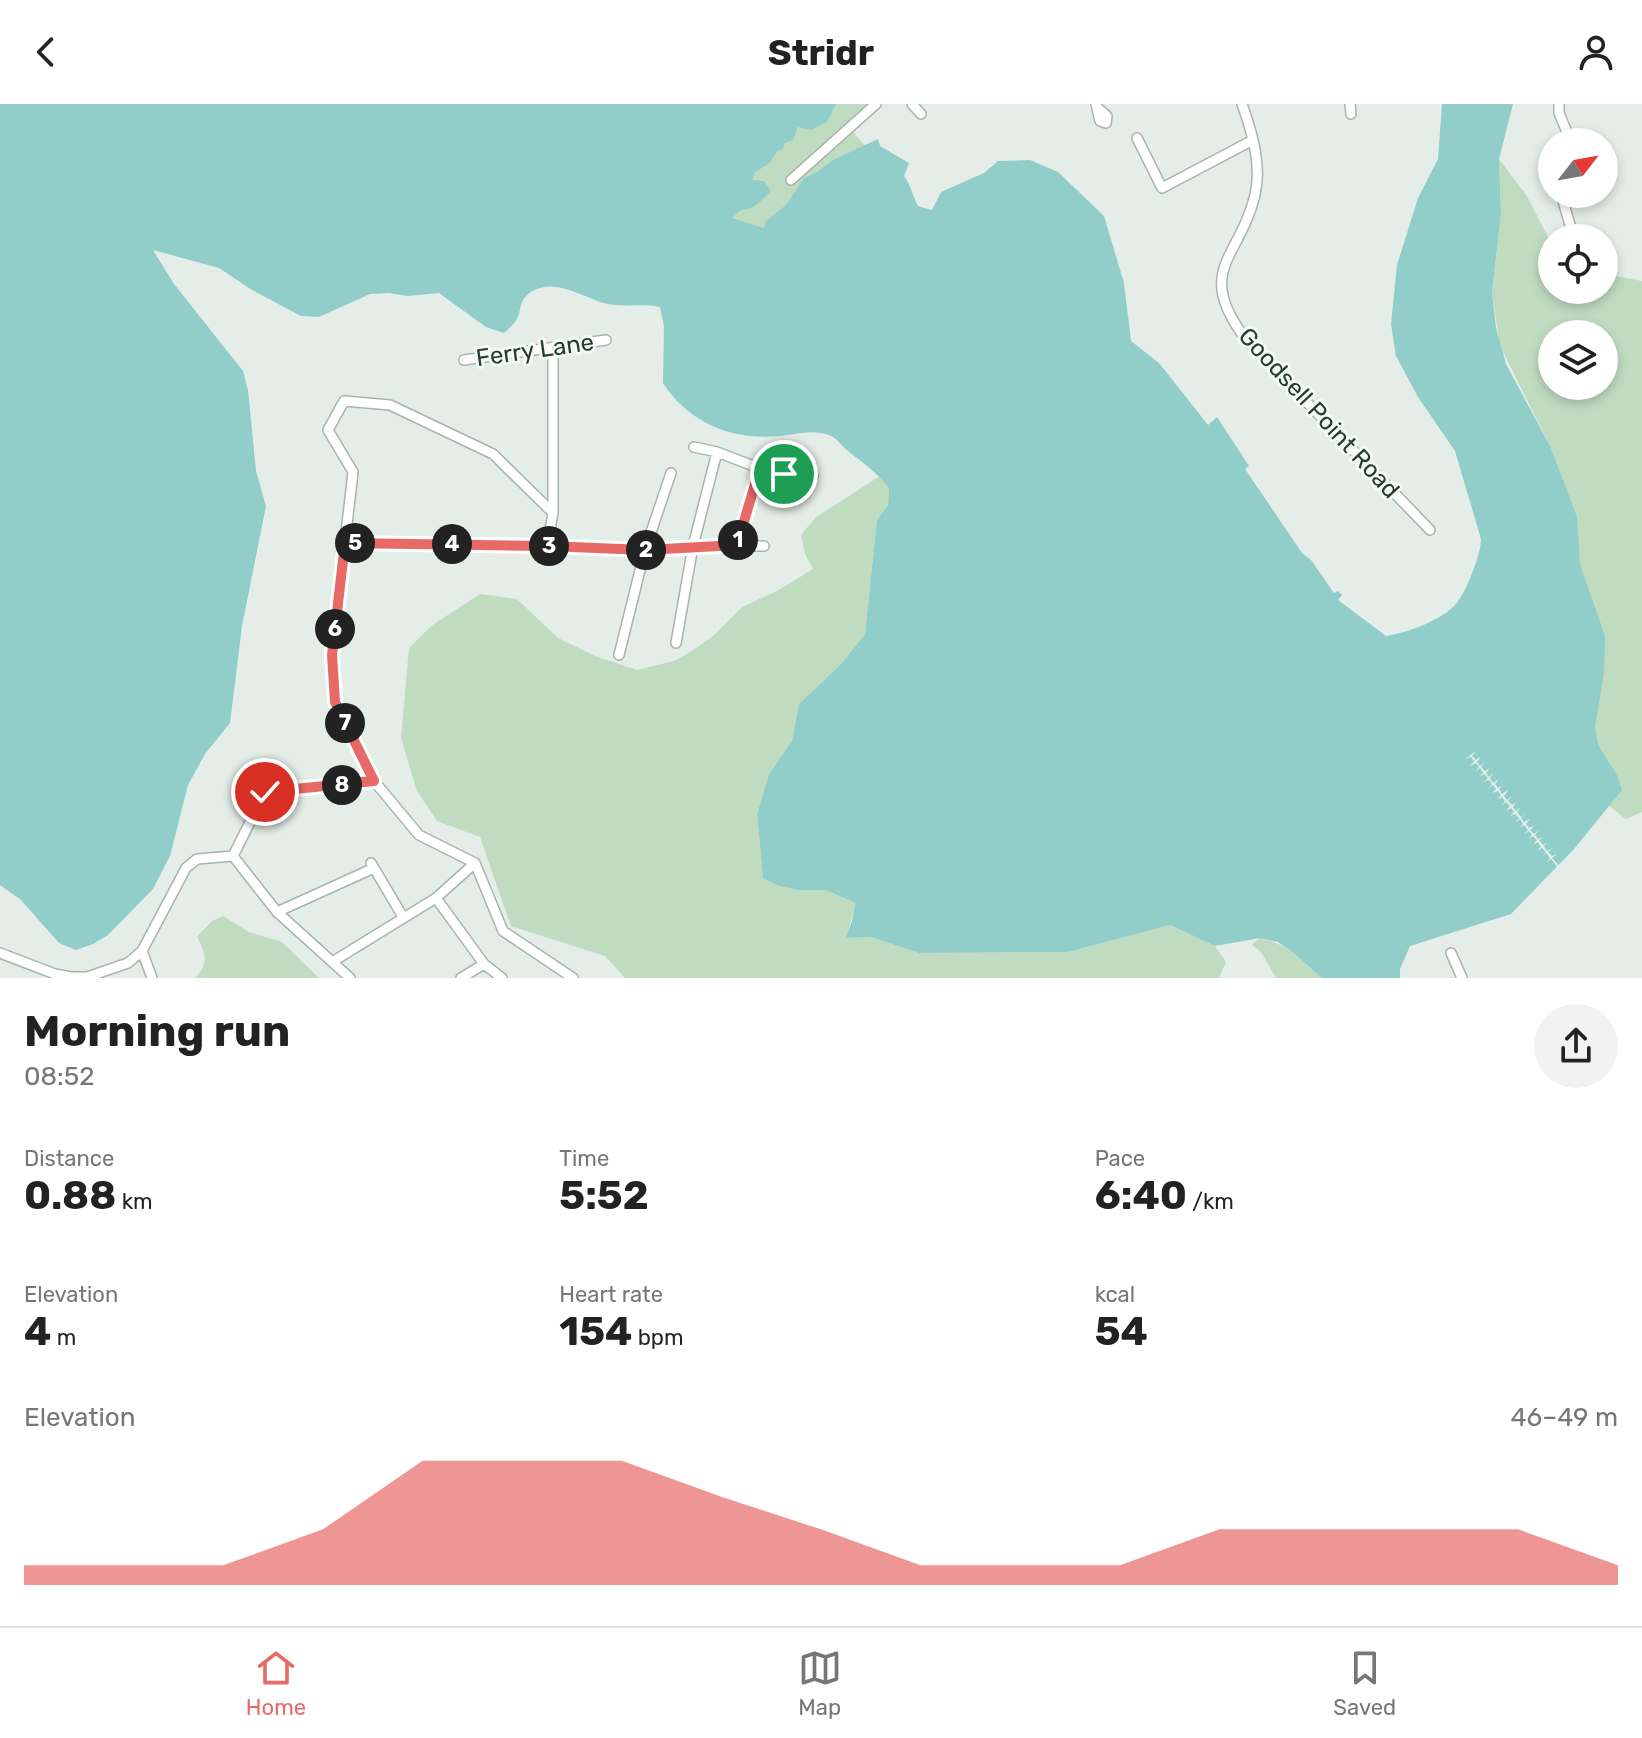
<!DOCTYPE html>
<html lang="en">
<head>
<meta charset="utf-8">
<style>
  :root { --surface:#fff; --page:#f2f2f2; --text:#222; --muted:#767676; --line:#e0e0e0; --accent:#e86a67 }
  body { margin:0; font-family:Rubik,sans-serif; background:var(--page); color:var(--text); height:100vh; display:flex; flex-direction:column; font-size:30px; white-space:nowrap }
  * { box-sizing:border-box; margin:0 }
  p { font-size:26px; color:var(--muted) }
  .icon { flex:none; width:44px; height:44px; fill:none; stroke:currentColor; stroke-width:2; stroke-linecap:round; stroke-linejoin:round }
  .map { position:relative; height:874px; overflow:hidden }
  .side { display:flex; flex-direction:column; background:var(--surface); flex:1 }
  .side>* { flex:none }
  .needle { width:52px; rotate:59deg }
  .buttons { position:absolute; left:1538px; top:24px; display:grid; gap:16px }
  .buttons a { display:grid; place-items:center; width:80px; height:80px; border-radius:50%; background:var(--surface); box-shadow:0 4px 12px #0003; font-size:40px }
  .pin { position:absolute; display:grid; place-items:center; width:68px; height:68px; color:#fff; margin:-34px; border:4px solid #fff; border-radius:50%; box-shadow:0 2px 8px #0007 }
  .km { position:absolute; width:40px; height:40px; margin:-20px; border-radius:50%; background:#222; color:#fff; font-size:22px; line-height:40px; text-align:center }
  .round { display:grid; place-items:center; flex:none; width:84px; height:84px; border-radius:42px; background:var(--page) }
  .overview { display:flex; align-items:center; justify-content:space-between; height:136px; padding:0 24px }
  h1 { font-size:44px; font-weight:700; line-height:60px }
  .metrics { display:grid; grid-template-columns:repeat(3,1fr); gap:12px; height:136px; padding:8px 24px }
  .metrics div { display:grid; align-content:center }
  .metrics b { font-size:40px; font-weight:700 }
  .metrics small { font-size:22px; font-weight:400 }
  .metrics p { font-size:22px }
  .chart { height:224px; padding:16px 24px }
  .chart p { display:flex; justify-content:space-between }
  .chart svg { width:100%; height:144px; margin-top:8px; fill:var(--accent); opacity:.7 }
  header { display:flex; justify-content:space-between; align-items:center; height:104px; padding:0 24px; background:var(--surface); font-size:36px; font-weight:700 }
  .tabs { display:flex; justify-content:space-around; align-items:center; height:112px; border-top:2px solid var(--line); background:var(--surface); font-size:22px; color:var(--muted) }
  .tabs a { display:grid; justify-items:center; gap:4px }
  .tabs .active { color:var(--accent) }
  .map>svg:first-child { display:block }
  .green { fill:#bfdcc0; fill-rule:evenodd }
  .water { fill:#91cdc9 }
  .pier { fill:#e4ede7 }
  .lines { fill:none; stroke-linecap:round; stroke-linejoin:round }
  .minor-casing { stroke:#a7b5ad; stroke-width:12 }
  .minor { stroke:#fff; stroke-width:9 }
  .route-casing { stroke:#fff; stroke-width:16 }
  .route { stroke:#e86a67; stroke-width:10 }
  .labels { text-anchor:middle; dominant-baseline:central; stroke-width:6; stroke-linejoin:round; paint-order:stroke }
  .street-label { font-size:24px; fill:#253d31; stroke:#f5f9f6 }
</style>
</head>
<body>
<header><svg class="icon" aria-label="back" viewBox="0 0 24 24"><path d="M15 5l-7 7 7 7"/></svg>Stridr<svg class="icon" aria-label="person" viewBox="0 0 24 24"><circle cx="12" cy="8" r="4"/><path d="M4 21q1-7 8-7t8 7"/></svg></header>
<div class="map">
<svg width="1642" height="874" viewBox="0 0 1642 874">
  <rect width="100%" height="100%" fill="#e4ede7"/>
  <path class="green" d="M830,0H868L827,38L835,45L853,28L870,47C851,60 769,107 764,124L731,115L748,72L779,34Z
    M1499,55L1527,92L1552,141V186H1604V170L1642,177V708L1626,715L1609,702L1618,690L1585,641L1599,516L1580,460L1550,342L1500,242L1492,188L1501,110ZM1552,230H1604V282H1552Z
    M880,372L889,383L888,401L877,416L865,530L841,560L799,600L792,637L769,670L757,710L763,774L779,782L798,786H826L855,799L847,834L871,833L919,849L1068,848L1170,821L1215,842L1226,858L1219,874H625L605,852L511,822L480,733L437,717L417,687L401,634L409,544L431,522L480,490L517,495L558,534L595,552L637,566L674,557L692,547L713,532L742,503L777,487L813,465L805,450L801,431L816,413Z
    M223,812L249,828L282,838L319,874H195C209,860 206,849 197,833L212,817Z
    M1260,834C1286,840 1304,855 1322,874H1276L1261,848L1252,841Z"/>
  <path class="water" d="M0,0H836L827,18L811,26L798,23L793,36L785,39L783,45L777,47L769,60L755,68L752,76L764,77L771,87C762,96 754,106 741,106L732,114L764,124L766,117L786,101L804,74L817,68L833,56L878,35L880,42L909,59L904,72C911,81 912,91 918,102L932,106L941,88L984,69L998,57L1030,56L1058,68L1104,112L1124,179L1131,237L1159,259L1208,321L1217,313L1249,362L1245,365L1302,449L1311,456L1334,489L1338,487L1342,491L1338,496L1386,532C1407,529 1442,516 1456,500C1466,489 1481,450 1481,435L1455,347L1418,293L1396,252L1391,220L1397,161L1418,94L1438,55L1442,0H1513L1499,55L1501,110L1492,188L1496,224L1506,260L1550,342L1577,413L1580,460L1605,532L1604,569L1595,623L1598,641L1617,671L1622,686L1574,745L1511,810L1410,842L1400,865V874H1322L1294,849L1278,838L1260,834L1215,842L1170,821L1068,848L919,849L871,833L846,834L852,817L855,799L826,786H798L779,782L763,774L757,710L769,670L792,637L799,600L841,560L865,530L877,416L888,401L889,384C877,368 863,359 848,347C841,342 837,334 829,331C813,325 797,330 780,332C732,337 689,319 663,279L664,222L660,203C641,199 622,204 604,199C580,192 555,173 531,188C519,196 522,204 517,215C515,220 508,225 504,229L486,223L439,189L407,192L389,189L370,190L319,213L301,212L252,186L219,164L153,146L174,180L243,267L248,286L256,367L266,402L242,522L230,619L205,650L188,681L170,752L153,785L108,831L93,840L76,846L59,839L21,796L0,781Z"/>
  <path class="pier" d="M1476,647L1472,652L1476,656L1481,652L1477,658L1480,662L1485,658L1481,663L1485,667L1490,664L1486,669L1489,673L1494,669L1490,674L1493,679L1499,675L1495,680L1498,684L1503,681L1499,685L1502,690L1508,686L1504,692L1507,696L1512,692L1508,697L1512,701L1516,698L1513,703L1516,707L1521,703L1517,708L1521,713L1525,709L1521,714L1524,718L1530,715L1526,720L1529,724L1535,721L1530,726L1534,730L1539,726L1535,731L1538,735L1544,733L1539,736L1543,741L1548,738L1544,742L1547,747L1553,744L1548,748L1552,752L1557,750L1552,754L1562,765L1560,766L1551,755L1546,759L1550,754L1546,749L1542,753L1546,748L1542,744L1537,747L1541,743L1538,738L1533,741L1537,736L1533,732L1528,736L1532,731L1529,727L1524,730L1528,726L1524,721L1519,724L1523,720L1520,715L1515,719L1519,714L1515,710L1510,712L1514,708L1511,704L1506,707L1510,702L1506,698L1501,702L1505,697L1502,693L1497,696L1501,691L1498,687L1492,689L1496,685L1493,681L1488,685L1492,680L1489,676L1483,678L1488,674L1484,670L1479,673L1483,669L1480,664L1475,668L1479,663L1476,659L1470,662L1474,657L1471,653L1465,655Z"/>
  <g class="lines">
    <g class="minor-casing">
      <path id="minor" d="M912,0L921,10
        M1096,0L1100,17L1106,19L1107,12L1098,4
        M1242,0C1252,28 1262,61 1255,91C1240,154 1194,166 1245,234L1430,426
        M1350,0L1351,10
        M1559,0V9L1571,38
        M1137,34L1162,84L1253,36
        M791,76L876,0
        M1561,90L1570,121L1579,134
        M464,256L606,236
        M694,343L717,348L759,364L737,441
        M759,367L813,372
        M553,409L493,350L390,301L344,297L328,326L353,368L332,551L335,598L374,677L419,731L475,759L503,827L573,874
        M345,439L547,442L645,446L693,442H764
        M547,442L553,409V243
        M676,539L693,442L717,348
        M619,551L645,446L671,369
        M233,752L265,688L374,677
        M371,759L403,813
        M436,794L484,860L502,874
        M277,808L374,764
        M142,847L152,874
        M0,849L55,870L71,873H87L128,859L142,847L186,764L197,755L233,752L277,808L350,874
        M1451,849L1462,874
        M332,858L436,794L475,759
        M461,874L484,860"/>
    </g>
    <use href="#minor" class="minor"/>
  </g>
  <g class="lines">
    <g class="route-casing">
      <path id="route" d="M265,688L374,677L335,598L332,551L345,439L547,442L645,446L737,441L759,367L784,370"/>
    </g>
    <use href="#route" class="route"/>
  </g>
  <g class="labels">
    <g class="street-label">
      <text transform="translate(535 246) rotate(-8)">Ferry Lane</text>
      <text transform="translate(1319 309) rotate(47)">Goodsell Point Road</text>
    </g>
  </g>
</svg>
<div class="buttons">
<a><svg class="needle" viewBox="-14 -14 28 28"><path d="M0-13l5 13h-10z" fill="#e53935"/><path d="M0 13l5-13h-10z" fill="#767676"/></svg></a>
<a><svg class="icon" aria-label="locate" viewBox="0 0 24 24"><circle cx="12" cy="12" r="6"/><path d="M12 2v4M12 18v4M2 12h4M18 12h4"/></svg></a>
<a><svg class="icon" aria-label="layers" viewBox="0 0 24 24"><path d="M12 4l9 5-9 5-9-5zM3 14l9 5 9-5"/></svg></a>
</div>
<div class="pin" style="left:784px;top:370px;background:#1e9e55"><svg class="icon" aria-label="arrive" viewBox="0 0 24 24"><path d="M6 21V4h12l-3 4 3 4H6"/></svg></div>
<div class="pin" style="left:265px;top:688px;background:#d93025"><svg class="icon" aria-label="check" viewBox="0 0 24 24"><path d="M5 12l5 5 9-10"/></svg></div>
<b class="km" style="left:738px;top:436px">1</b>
<b class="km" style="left:646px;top:446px">2</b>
<b class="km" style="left:549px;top:442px">3</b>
<b class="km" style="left:452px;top:440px">4</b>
<b class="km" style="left:355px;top:439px">5</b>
<b class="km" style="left:335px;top:525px">6</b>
<b class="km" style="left:345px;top:619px">7</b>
<b class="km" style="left:342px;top:681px">8</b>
</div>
<section class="side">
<div class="overview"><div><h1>Morning run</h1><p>08:52</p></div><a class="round"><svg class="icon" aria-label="share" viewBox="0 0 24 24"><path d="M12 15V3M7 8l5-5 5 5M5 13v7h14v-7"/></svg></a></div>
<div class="metrics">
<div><p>Distance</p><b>0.88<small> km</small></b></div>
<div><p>Time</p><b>5:52</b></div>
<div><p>Pace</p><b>6:40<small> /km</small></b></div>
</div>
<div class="metrics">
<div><p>Elevation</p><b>4<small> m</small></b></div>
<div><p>Heart rate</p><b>154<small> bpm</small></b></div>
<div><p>kcal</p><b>54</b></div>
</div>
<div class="chart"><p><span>Elevation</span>46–49 m</p>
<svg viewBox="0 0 160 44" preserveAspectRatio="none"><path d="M0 44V38L10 38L20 38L30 27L40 6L50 6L60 6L70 17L80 27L90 38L100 38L110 38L120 27L130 27L140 27L150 27L160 38V44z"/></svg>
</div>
</section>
<nav class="tabs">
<a class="active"><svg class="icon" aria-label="home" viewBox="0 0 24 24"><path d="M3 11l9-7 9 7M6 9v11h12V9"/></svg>Home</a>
<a><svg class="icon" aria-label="map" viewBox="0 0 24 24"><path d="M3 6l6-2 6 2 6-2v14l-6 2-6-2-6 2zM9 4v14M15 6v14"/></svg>Map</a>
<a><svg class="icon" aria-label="saved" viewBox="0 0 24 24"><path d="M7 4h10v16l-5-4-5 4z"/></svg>Saved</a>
</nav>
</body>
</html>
